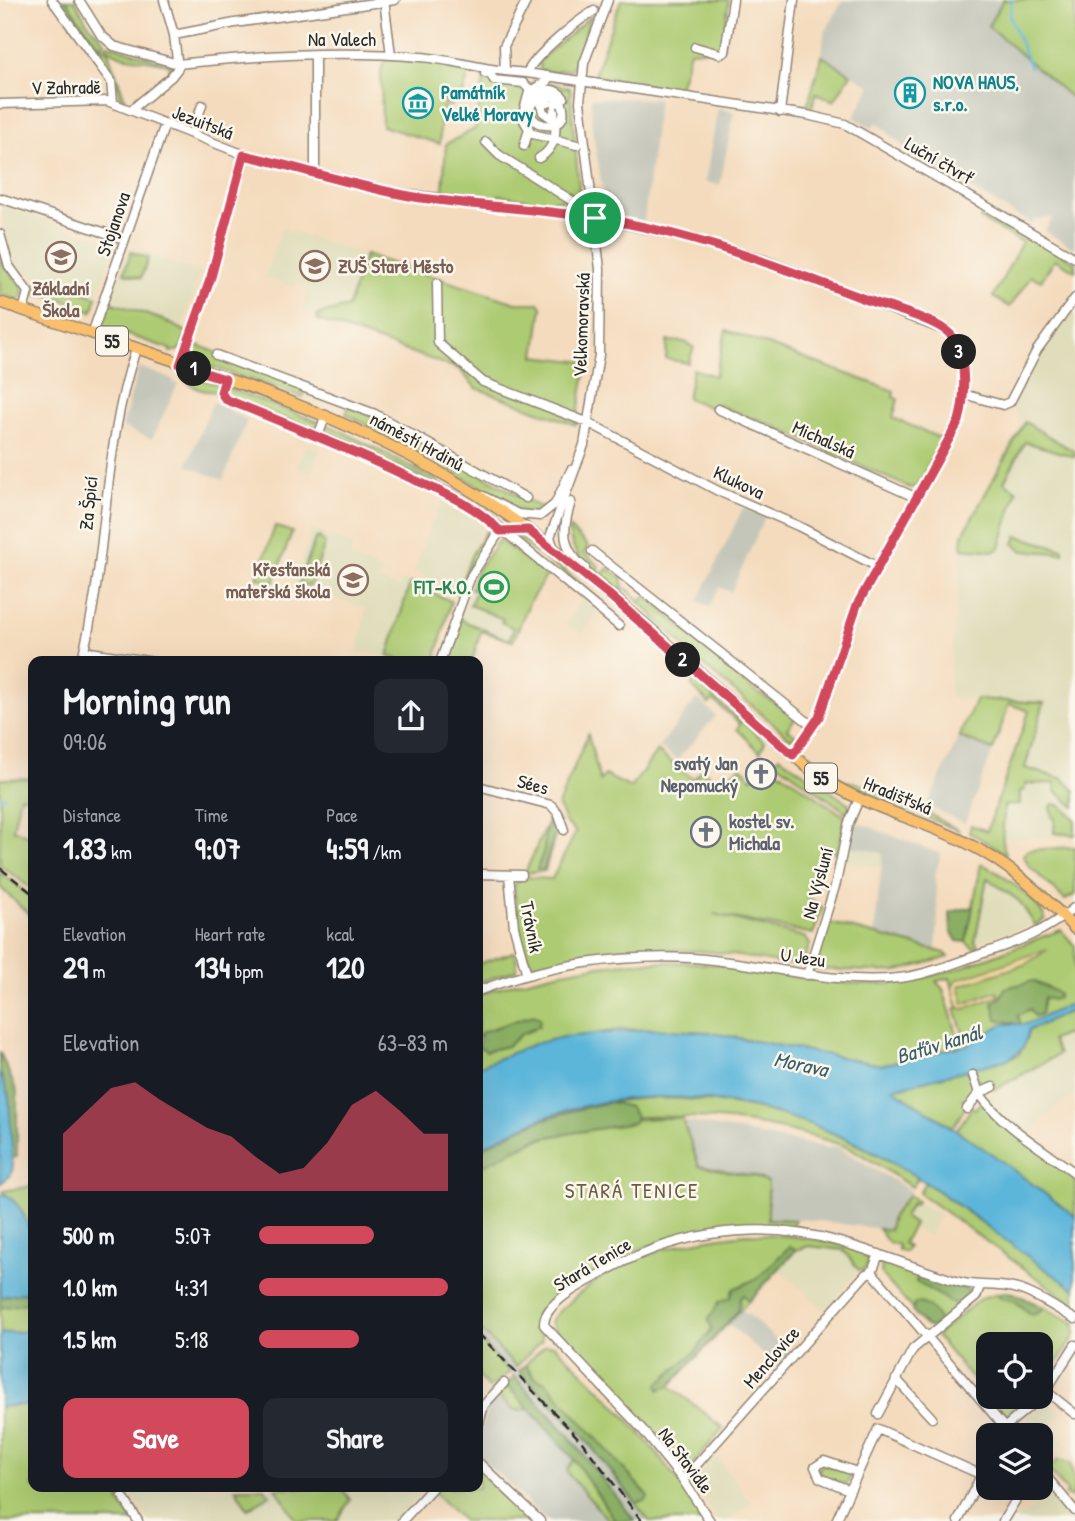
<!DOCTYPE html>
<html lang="en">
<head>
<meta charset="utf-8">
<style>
  :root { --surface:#171b24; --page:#242831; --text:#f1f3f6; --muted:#9ea1a6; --accent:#d1495b }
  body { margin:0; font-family:"Patrick Hand",sans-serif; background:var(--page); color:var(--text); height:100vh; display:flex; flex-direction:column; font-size:26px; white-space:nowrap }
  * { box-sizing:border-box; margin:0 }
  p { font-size:23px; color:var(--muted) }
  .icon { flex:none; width:38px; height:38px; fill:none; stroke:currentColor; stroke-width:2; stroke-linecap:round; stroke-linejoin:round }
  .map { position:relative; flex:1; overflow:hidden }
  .drawer { position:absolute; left:28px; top:656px; width:455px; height:836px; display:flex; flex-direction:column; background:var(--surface); border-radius:14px; box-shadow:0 7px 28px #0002 }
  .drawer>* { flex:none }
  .buttons { position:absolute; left:976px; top:1332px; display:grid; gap:14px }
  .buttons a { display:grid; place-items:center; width:77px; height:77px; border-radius:14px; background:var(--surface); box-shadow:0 7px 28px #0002; font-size:35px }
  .pin { position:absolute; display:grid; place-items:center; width:60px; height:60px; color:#fff; margin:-30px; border:4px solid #fff; border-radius:50%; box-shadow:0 2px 7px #0007 }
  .km { position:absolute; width:35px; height:35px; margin:-18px; border-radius:50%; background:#222; color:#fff; font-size:19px; line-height:35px; text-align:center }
  .round { display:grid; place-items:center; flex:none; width:74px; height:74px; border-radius:14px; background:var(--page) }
  .headline { display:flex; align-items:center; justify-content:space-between; height:119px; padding:0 35px }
  h1 { font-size:38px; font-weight:800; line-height:52px }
  .stats { display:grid; grid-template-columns:repeat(3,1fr); gap:10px; height:119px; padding:7px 35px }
  .stats div { display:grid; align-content:center }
  .stats b { font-size:30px; font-weight:800 }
  .stats small { font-size:19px; font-weight:400 }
  .stats p { font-size:19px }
  .chart { height:196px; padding:14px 35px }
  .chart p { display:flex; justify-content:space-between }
  .chart svg { width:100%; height:126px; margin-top:7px; fill:var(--accent); opacity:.7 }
  .action { display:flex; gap:14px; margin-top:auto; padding:14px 35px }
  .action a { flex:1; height:80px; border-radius:14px; background:var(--accent); color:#fff; font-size:28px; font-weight:800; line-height:80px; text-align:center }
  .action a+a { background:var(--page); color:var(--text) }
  ul { padding:0 35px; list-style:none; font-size:23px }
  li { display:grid; grid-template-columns:112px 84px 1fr; align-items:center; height:52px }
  li i { height:18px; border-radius:9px; background:var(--accent) }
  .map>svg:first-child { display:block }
  .built { fill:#e0ddbb }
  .industrial { fill:#c4c6b9 }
  .green { fill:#adcb72; stroke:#6c7b4e; stroke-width:2 }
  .forest { fill:#8aaf64; stroke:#5a6d48; stroke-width:2 }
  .sand { fill:#eeda9e; stroke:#8c8264; stroke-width:2 }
  .water { fill:#5cb6da; stroke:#447082; stroke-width:2 }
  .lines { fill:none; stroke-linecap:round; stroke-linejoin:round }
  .stream { stroke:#5cb6da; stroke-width:2.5 }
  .minor-casing { stroke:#908374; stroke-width:11 }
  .major-casing { stroke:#908374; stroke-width:13 }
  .minor { stroke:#fff; stroke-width:8 }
  .major { stroke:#f9bf6d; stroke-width:10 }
  .rail { stroke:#2b2b2b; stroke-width:2.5; stroke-dasharray:10 5; stroke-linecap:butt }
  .route-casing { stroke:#fff; stroke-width:14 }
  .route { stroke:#d1495b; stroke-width:9 }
  .labels { text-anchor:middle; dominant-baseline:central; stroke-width:5; stroke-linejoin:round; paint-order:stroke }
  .shield { fill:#fbf7ec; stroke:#696865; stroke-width:2 }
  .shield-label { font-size:18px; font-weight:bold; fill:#2b2b2b }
  .street-label { font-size:19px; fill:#2b2b2b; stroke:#fbf7ec }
  .culture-label { font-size:19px; font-weight:bold; fill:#0d838f; stroke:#fbf7ec; text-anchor:start }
  .education-label { font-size:19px; font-weight:bold; fill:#785e54; stroke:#fbf7ec; text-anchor:start }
  .leisure-label { font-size:19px; font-weight:bold; fill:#27864d; stroke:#fbf7ec; text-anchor:end }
  .worship-label { font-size:19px; font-weight:bold; fill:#5b616d; stroke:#fbf7ec; text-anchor:end }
  .water-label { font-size:21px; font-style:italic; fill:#3c5c68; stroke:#fbf7ec }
  .neighbourhood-label { font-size:21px; letter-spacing:2px; fill:#6c5b43; stroke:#fbf7ec }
</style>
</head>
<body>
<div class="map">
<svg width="1075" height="1521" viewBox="0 0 1075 1521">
  <rect width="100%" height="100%" fill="#fbf7ec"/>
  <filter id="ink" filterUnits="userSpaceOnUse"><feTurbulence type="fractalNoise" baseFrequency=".0143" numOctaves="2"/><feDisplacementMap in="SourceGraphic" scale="14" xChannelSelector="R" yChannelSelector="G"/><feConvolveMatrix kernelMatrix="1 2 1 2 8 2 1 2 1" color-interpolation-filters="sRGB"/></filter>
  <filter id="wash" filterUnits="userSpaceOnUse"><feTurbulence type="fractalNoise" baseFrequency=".00686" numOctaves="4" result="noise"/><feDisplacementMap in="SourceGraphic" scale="28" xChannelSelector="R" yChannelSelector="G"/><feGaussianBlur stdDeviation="1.57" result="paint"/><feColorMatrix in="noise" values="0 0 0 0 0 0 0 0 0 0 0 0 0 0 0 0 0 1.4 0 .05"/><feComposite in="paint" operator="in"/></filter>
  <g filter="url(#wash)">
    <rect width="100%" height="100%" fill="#f4dbbd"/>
    <path class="built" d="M0,205L115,244L97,297L15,269Z
      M281,228L365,255L348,307L317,315L302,310L308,289L297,282L295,287L265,277Z
      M129,248L205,274L206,277L200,276L181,330L163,320L110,302Z
      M1075,306V791L1063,779L1025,768L1029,710L986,700L950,697V676L963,534L1023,426L1011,406L1033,364Z
      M306,444L320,450L311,473L296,467Z
      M442,503L484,525L455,588L414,572L427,534Z
      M312,529L353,546L349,557L382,571L378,580L399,588L402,580L410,583L388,656L358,652L366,608L293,586Z
      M481,565L529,593L509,640L459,619Z
      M582,598L598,610L582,634L566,625Z
      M1056,782L1075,811V836L999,839L1000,802L1011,785Z
      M853,820L890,835L882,867L845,862Z
      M986,878L1019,901L1034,924L975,943Z
      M1075,1031V1095L1044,1117L1029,1135L992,1103L987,1095L1059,1054L1052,1040Z
      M917,1201L940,1214L929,1236L912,1227L914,1223L904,1218L912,1203L915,1205Z
      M809,1246L843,1250L859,1270L826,1311L779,1269L796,1250Z
      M1048,1402L1060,1416L1049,1425L1063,1442L1041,1457V1435H1018L1015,1432Z
      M715,1454L751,1503L726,1521H717L693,1480Z
      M135,1488H387L392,1491L395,1488H419L420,1490L419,1496L397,1521H149L130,1492Z
      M1049,1495L1071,1521H1016L1018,1519Z"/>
    <path class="industrial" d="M843,0H1003L988,27L1075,101V249L1045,231L1053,217L1035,220L1031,224L908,151L877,122L872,128L854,117L871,86L822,56L824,34Z
      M591,98L658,99L644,221L607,214L592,128Z
      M718,108L734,112L720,185L705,182Z
      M139,367L174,380L173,383L178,384L152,439L122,427Z
      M213,402L247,420L223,480L187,465Z
      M743,508L765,517L731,592L719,587L710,607L698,601Z
      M697,698L716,716L677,760L659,747Z
      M959,737L993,750L965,823L927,806Z
      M853,821L941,854L935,875L938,915L936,951L874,936L883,853L846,845Z
      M685,1121L828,1148L836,1146L911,1191L889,1230L803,1219H768L698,1166Z
      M742,1309L790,1352L777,1367L728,1323Z
      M478,1327L519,1370L545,1345H554L658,1521H547L478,1455V1439L489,1404L513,1376L478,1338Z"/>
    <path class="green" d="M59,0H75L86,21L105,42L95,54Z
      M621,0H729L723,48L690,51L678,91L594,75Z
      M1003,0H1075V101L988,26Z
      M591,16L573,67L569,70H558V73L540,70L539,61Z
      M108,44L173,65L174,68L169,75V64L122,56L107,49L125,99L120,97L115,76L97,57Z
      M822,56L851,74L834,101L816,93L811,110H806Z
      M385,59L416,60L470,69L463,93L453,99L451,106H447V95L440,121V144L382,126L381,71Z
      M485,74L495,81L531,85L537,80L570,88L580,200H531L499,195L498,203L491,202L489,197L483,196L481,201L434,194L433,191L443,190L446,144L475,129Z
      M982,214L1008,229L1012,224L1075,262V271L1055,259L1041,281L1031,276L1010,307L993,297L1022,242L980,219Z
      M0,248L5,267L22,286L23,296L19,300L0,294Z
      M131,252L148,258L141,278L124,273Z
      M365,255L516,303H539L542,307L535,356L587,362L576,425L476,388L459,369L318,320L317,315L348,307Z
      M40,278L97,297L92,312L59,298L34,295Z
      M110,302L163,320L187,332L180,350L170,352V349L102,326Z
      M726,330L894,391L893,397L898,399L893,418L942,439L918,486L910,488L758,419L749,418L716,404L713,409L687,398L693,369L715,376Z
      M667,341L685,342L694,348L688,363L666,359Z
      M190,342L306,388L303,397L188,359Z
      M187,373L335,428L439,481L437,485L338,438L213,391C203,393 185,384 182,375Z
      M349,406L374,416L545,510L537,514L517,510L434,459L346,414Z
      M1025,422L1075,452V457L1025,442L1004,482L1017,491L1000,547L995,551L962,548L963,534Z
      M275,526L292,532L274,582L257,578Z
      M569,528L588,546L584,553L599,566L597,570L603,574L608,568L622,577L624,591C600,578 569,559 569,528Z
      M486,531L493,536L472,564L456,595L472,554Z
      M514,534L539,548L606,606L514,536Z
      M1017,536L1063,549V553L1023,551L1014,544Z
      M319,537L325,544L310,586L299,584L315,539Z
      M499,540L547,575L530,601L513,641L481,631L472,661L444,662L459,619L509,640L514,628L501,622L503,619L470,605L476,591L471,589L477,570Z
      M410,583L451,601L435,661H403L388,656Z
      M626,588L641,601L646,596L753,690L797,716L787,729L799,737L790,738L694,657Z
      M695,681L765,742L760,752L737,729L740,724L713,700L709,704L691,685Z
      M976,699L1044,703L1025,768L1063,779L1075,791V807L1056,791L1055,783L1025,784V790L1020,791V804L1004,805C1005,823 999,836 1006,854L969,832L971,825L987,831L1029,711L1009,704L993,750L959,737Z
      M588,734L600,781L605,775L631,788L657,751L693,779L703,769L716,783L741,767L752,778L768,763L847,818L837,853L825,849L807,896L823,908L813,934L714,914L804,937L810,944L803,965C774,965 743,955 713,952C651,946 591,952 531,966L518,930L514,886L522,877L552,879L576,832L566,823L558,805Z
      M806,752L845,781L857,783L915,806L960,831L859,791L808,757Z
      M779,756L849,804V814L775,761Z
      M33,778V797L20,796L13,829L33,838V890L0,865V779Z
      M1053,804L1061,806L1075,819V835L1054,833L1055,817H1052L1051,807Z
      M551,814L559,822L545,871L525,873Z
      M1072,847H1075V895L1065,900L1029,866L1023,855L1028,850Z
      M981,864C997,870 1041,902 1045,919L1035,925L1019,901L987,878L975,942L980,948L975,949L966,942Z
      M0,872L33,898V918L0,887Z
      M827,922L945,953L949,957L895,972L813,969L812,962Z
      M1061,930L1075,946V1002L1027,1024H1003L967,1045L955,1009L958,1008L950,978L936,981L943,989L961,1046L882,1065L707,1032L623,1029L534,1044L478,1067V1046L486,1051L507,1046L521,1034L533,1030L526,1017L482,1032L478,1037V995C555,968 637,956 719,965C780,971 842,991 904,982C957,973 1010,948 1061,930Z
      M514,952L517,961L516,970L478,983V964Z
      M1075,1009V1031L1052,1040L1059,1054L996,1089L980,1086L974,1067L1019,1055L1029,1030Z
      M967,1069L973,1085L971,1098L963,1099L968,1103L953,1127L893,1089Z
      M647,1098C760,1099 822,1121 918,1178L912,1187C889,1173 864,1153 839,1144C739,1112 595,1099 502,1155C557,1129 621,1117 682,1118L699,1166L754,1176L768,1182V1219L795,1220L791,1227C691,1220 612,1250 536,1314L542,1340L516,1367L478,1327V1149C532,1121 586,1102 647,1098Z
      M981,1102L1075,1178V1216L957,1130L972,1107L975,1109Z
      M925,1182L1075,1289V1305L919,1193Z
      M33,1186V1330L0,1334V1195H7L3,1191Z
      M909,1195L917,1201L915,1205L912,1203L904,1217L914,1224L903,1243L908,1247L905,1252L898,1250V1245L888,1242L878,1229L889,1230L892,1216Z
      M746,1234C768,1234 863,1239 869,1262L864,1270H859L843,1250L809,1246L796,1250L670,1386L723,1428L689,1469L682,1470L585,1357L559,1336L551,1322C555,1312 566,1306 573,1299C621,1256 684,1240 746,1234Z
      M888,1262L932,1281L970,1290L972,1297L936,1327H928L881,1274L882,1264Z
      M1003,1292L1014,1293L1075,1323V1335L1041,1387V1344H989V1396L1030,1397L1005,1418L936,1336L981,1298Z
      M478,1338L510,1372L489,1388L478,1376Z
      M545,1345H554C612,1398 664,1455 705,1521H649L579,1431L519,1371Z
      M505,1388H510L529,1409L513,1410L498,1395Z
      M33,1404V1488H135L119,1500L133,1521H0V1407Z
      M574,1459L615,1521H609L569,1475L567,1470Z
      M1058,1460L1070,1463L1075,1481L1072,1498L1066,1495L1067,1491L1048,1469Z
      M823,1464L851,1473L847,1485L824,1478L818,1468Z
      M478,1469L532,1521H463L433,1491L436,1488H478Z
      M235,1488H265L270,1495L248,1509Z
      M276,1488H342L350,1500L337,1521H297Z"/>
    <path class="forest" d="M61,0H66C77,18 88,32 101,47L95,54L67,16Z
      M553,815L559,822L543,871L537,869L544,850L545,831Z
      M973,907L966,942L957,941L951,931L950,912Z
      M1033,981L1059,993L1058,998L1052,1000L1044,997L1041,1014L1034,1016L1030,1009L1018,1015L1021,1025L997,1019L993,1003L1001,997L1005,988Z
      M533,1015L540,1018L539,1026L521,1034L507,1046L486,1051L478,1046L482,1032Z
      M0,1052L17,1092V1157L12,1158L9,1097L0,1073Z
      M610,1102L630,1107L636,1117L633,1123L536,1139L478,1168V1151C518,1125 563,1112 610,1102Z
      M790,1246L796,1250L749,1301L744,1295L741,1297L738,1311L670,1386L659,1390L658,1384L696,1351L712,1329L708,1320L719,1302L731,1297L733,1289L758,1278Z
      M918,1276L970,1290L972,1297L962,1305L953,1303L916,1282Z
      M33,1291V1302L0,1308V1297Z
      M1003,1292L1013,1293L1043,1307L1042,1311L1032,1315L1015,1301L1000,1298L999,1295Z
      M915,1303C927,1302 937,1312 940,1323L931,1328L925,1326L912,1310Z
      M526,1365L534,1377L546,1382L648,1496L646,1501L636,1503L579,1431L519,1371Z
      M514,1376L568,1435L635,1521H615L574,1459L510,1388H505Z"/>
    <path class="sand" d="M1048,949L1026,964L959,986L964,1004L997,991L999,996L964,1009L958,1007L952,987L956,980Z"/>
    <path class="water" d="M1075,1002V1009L1029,1030L1023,1048L1009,1059L893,1089L992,1154L1075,1216V1289C1024,1257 978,1217 928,1184C820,1112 683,1073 555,1114C529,1122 502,1136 478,1149V1067L534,1044L563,1037L652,1029L707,1032L882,1065L967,1045L1003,1024H1027Z
      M0,1073L9,1097L13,1166L11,1175L0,1184Z
      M4,1194C37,1212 33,1259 33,1291L0,1297V1195Z
      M33,1330V1404L0,1407V1334Z"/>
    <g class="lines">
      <path class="stream" d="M1012,0L1010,17L1030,67
        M0,796L5,797"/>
    </g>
  </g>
  <g filter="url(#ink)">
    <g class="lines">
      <g class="minor-casing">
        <path id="minor" d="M52,0L111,81L113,102
          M79,0L101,35L114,46L178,64
          M384,0L391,55
          M527,0L504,46L505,71L527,73C533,57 578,20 594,11
          M174,35L235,23L395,0
          M695,47L720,54L725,52L733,0
          M178,64C258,55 340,50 420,57C449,59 477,68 505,71
          M485,73L490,74L494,80L523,83L540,99L550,95L560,101
          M527,73L807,115L845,124L1075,258
          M534,94C545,87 556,88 564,98L555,104
          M537,97C509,127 577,140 561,101
          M548,103L540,99L543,112L550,117
          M0,104L107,101L245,155L397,193L595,218L687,238L764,260L947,331C967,349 967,396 959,421L857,605L819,717L793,755
          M131,110L171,77L178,68L174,35L164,0
          M780,112L794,0
          M529,133L577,145
          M192,134L202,105
          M486,142L499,155L574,202
          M524,146L529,129L522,117L529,92L547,81
          M539,158C557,148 557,130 554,111
          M315,172V55
          M0,198L124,239
          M0,234L9,266L28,292L23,311
          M437,283L438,343L483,382L589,423L718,491L798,526L878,567
          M92,334L165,124
          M216,355L375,414L526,498
          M180,364L211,277L245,155
          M225,379L221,392L225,399L332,441L451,494L482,513L619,626
          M963,394L1003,405L1010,402L1037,350L1075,298
          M718,409L917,498
          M318,436L326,415
          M483,496L518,514L540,516L555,504L571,470
          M571,502C562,529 561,549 585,568
          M500,531L528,530
          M554,549L550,537L584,445L599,355L600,269L580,102L584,63L608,0
          M592,551L814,727
          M84,651L154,662
          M81,662C109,559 101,451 136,349
          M440,662L471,576L500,531
          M478,786L551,805L558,813L564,830
          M478,874L522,875
          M509,875L514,927L527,975
          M807,975L836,883L848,825L859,799
          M478,991C545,965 620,954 692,958C761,962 830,986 899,978C927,975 954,963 981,954C1016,943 1047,931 1075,907
          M993,1087L979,1093C1002,1126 1043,1149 1075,1173
          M967,1109L979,1093L973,1075
          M872,1272L1011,1435
          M896,1379L932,1418
          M1046,1391L1075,1414
          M878,1414L913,1349L976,1297L980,1286
          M478,1427L484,1405L504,1383
          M1001,1435L1004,1428L1043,1395L1075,1345
          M478,1462L540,1521
          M1041,1470L1075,1511
          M683,1480L866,1274L872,1272L879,1254
          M849,1490L820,1478L815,1467L824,1461L857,1472
          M123,1497L138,1521
          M402,1521L432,1488
          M710,1521L683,1480L642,1429L544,1325C543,1305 576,1288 592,1279C667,1233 754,1217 840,1242C880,1253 917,1269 956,1281C973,1287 990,1284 1008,1287C1031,1290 1055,1308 1075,1319
          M836,1521L878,1429L982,1475
          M958,1521L989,1460
          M1003,1521L1023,1488"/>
      </g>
      <g class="major-casing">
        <path id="major" d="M0,302C150,356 309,395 448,477C585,557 696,675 818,776C863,806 916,818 965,842C1006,862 1044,895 1075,929"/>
      </g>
      <use href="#minor" class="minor"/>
      <use href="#major" class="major"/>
      <path class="rail" d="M0,868L33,894
        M478,1333L582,1442L642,1521"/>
    </g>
  </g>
  <g class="lines" filter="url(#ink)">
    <g class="route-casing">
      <path id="route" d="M244,155C301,168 357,187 415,197C481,207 548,209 615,221C701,237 781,267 862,298C885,307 934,318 950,334C968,352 965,399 959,421L857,605L819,717L793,755L608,594L528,530L500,531C473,503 443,493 408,477C348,448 287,424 225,399L221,392L225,379L180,365L211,277Z"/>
    </g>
    <use href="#route" class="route"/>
  </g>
  <defs>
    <g id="building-ring" transform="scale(1.575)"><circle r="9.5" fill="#fbf7ec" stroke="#0f9aa8" stroke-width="1.5"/><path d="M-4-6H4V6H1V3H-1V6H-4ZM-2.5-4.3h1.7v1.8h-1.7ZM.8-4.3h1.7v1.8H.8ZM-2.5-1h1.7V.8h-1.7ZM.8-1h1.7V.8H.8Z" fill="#0f9aa8"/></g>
    <g id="museum-ring" transform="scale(1.575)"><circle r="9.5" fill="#fbf7ec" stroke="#0f9aa8" stroke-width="1.5"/><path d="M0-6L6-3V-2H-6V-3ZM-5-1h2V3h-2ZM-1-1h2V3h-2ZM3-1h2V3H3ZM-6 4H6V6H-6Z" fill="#0f9aa8"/></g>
    <g id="school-ring" transform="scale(1.575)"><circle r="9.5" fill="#fbf7ec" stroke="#8d6e63" stroke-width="1.5"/><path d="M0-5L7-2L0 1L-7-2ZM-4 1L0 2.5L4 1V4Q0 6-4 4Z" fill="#8d6e63"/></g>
    <g id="stadium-ring" transform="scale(1.575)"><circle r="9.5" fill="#fbf7ec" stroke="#2e9e5b" stroke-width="1.5"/><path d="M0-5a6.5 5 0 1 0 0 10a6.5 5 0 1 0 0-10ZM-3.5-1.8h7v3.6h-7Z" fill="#2e9e5b"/></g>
    <g id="church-ring" transform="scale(1.575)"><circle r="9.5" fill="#fbf7ec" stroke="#6b7280" stroke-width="1.5"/><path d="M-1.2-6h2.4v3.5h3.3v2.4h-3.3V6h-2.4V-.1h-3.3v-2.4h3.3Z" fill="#6b7280"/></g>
  </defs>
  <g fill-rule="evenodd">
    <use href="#building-ring" x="910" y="93"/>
    <use href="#museum-ring" x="418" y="103"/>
    <use href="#school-ring" x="61" y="257"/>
    <use href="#school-ring" x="315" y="266"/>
    <use href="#school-ring" x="353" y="580"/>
    <use href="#stadium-ring" x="494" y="587"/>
    <use href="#church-ring" x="761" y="774"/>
    <use href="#church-ring" x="706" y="832"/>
  </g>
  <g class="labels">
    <g class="shield">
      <rect x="96" y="326.5" width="32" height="29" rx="5"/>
      <rect x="805" y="763.5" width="32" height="29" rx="5"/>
    </g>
    <g class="shield-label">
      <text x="112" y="341">55</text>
      <text x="821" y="778">55</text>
    </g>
    <g class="street-label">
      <text x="342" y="39">Na Valech</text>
      <text transform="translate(66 87) rotate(-1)">V Zahradě</text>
      <text transform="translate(203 122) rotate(21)">Jezuitská</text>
      <text transform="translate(939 160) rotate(30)">Luční čtvrť</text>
      <text transform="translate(113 224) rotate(-71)">Stojanova</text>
      <text transform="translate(581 325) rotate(-88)">Velkomoravská</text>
      <text transform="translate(824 439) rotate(24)">Michalská</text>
      <text transform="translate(417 441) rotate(28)">náměstí Hrdinů</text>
      <text transform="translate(739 482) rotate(25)">Klukova</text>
      <text transform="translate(88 503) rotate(-84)">Za Špicí</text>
      <text transform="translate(533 784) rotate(15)">Sées</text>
      <text transform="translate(898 795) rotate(22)">Hradišťská</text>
      <text transform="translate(817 883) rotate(-75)">Na Výsluní</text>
      <text transform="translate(532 927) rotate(79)">Trávník</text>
      <text transform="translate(803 957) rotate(8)">U Jezu</text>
      <text transform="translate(592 1264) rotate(-31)">Stará Tenice</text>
      <text transform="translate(771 1357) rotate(-49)">Menclovice</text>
      <text transform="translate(686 1460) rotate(53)">Na Stavidle</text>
    </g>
    <g class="culture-label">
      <text x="933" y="82">NOVA HAUS,<tspan x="933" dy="22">s.r.o.</tspan></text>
      <text x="441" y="92">Památník<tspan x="441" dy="22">Velké Moravy</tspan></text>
    </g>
    <g class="education-label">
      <text x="338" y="266">ZUŠ Staré Město</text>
      <text x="61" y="288" text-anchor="middle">Základní<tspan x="61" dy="22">Škola</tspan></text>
      <text x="330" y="569" text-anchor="end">Křesťanská<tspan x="330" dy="22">mateřská škola</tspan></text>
    </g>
    <g class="leisure-label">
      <text x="471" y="587">FIT-K.O.</text>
    </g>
    <g class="worship-label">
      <text x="738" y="763">svatý Jan<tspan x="738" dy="22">Nepomucký</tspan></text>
      <text x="729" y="821" text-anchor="start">kostel sv.<tspan x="729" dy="22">Michala</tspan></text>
    </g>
    <g class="water-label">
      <text transform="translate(939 1044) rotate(-17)">Baťův kanál</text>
      <text transform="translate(801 1064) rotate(12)">Morava</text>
    </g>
    <g class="neighbourhood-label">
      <text x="632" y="1190">STARÁ TENICE</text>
    </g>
  </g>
</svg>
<div class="buttons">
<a><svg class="icon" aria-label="locate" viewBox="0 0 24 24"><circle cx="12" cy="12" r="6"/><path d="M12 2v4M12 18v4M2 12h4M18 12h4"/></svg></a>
<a><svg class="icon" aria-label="layers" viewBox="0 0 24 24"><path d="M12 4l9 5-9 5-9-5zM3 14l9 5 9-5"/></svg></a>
</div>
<div class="pin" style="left:595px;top:218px;background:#1e9e55"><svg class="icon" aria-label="arrive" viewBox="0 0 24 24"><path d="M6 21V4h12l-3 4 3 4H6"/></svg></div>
<b class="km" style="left:194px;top:369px">1</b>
<b class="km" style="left:683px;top:660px">2</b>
<b class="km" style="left:959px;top:352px">3</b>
<section class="drawer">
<div class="headline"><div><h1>Morning run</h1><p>09:06</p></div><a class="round"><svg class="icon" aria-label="share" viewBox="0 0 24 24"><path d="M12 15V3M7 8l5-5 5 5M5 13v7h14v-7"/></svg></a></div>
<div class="stats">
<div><p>Distance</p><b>1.83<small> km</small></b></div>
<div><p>Time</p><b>9:07</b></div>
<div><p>Pace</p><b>4:59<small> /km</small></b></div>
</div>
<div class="stats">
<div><p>Elevation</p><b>29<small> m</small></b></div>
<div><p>Heart rate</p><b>134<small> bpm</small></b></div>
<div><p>kcal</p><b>120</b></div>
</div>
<div class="chart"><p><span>Elevation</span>63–83 m</p>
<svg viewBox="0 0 160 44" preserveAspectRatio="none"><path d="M0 44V24L10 16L20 8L30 6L40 12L50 17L60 22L70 25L80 32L90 38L100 36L110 27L120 14L130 9L140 16L150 24L160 24V44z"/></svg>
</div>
<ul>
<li><b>500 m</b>5:07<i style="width:61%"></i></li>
<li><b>1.0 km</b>4:31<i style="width:100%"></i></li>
<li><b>1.5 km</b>5:18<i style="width:53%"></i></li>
</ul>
<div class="action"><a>Save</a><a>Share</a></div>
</section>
</div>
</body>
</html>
